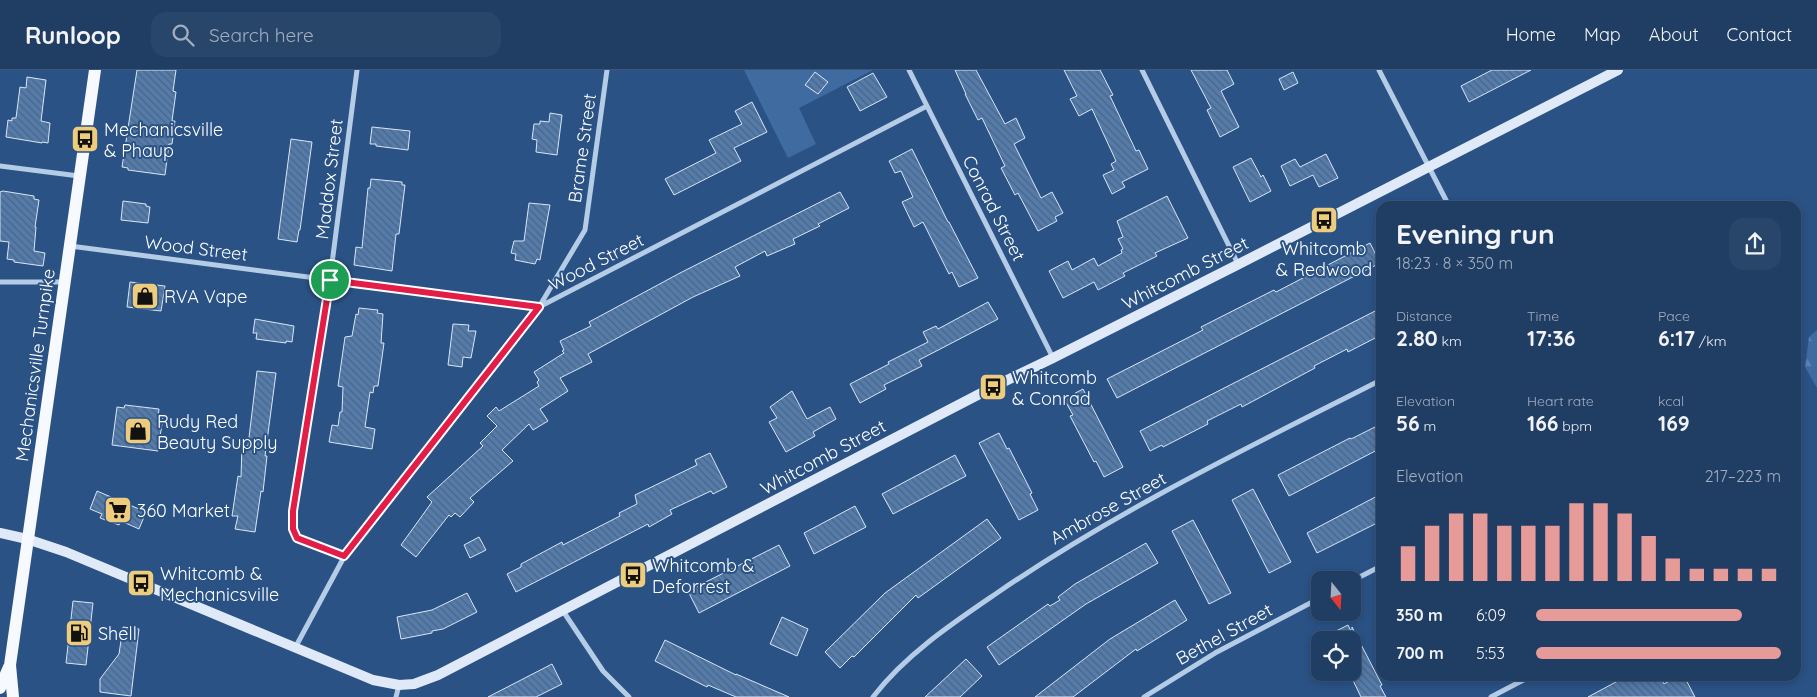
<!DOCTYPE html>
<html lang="en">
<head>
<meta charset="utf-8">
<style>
  :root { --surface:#203e64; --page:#28456a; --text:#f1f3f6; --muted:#a2aebf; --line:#3d5778; --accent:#e69b98 }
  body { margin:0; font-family:Quicksand,sans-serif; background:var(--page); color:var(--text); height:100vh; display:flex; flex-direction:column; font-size:19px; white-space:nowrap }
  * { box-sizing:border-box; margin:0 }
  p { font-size:16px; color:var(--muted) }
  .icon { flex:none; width:28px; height:28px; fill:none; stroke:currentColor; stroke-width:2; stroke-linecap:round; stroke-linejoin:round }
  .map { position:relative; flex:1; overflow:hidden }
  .side { position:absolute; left:1376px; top:131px; width:425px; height:480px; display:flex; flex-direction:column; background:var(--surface); border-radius:15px; box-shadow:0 2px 8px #0003,0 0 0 1px var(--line) }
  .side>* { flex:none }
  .needle { width:32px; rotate:162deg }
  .controls { position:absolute; left:1311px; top:501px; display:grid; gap:10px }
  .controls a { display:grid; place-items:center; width:50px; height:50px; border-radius:10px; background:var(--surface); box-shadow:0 2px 8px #0003,0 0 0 1px var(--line); font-size:25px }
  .pin { position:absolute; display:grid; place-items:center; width:42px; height:42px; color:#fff; margin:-21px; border:2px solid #fff; border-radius:50%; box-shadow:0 1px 5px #0007 }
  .round { display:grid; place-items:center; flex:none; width:52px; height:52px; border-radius:15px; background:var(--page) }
  .headline { display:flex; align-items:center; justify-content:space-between; height:85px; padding:0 20px }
  h1 { font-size:28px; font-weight:800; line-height:38px }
  .metrics { display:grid; grid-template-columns:repeat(3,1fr); gap:8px; height:85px; padding:5px 20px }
  .metrics div { display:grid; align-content:center }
  .metrics b { font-size:21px; font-weight:800 }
  .metrics small { font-size:14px; font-weight:400 }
  .metrics p { font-size:14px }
  .chart { height:140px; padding:10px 20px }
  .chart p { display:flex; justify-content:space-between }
  .chart svg { width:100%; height:90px; margin-top:5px; stroke:var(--accent); stroke-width:6 }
  ul { padding:0 20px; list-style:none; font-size:16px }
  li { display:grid; grid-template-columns:80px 60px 1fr; align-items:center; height:38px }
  li i { height:12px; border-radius:6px; background:var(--accent) }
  header { display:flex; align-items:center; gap:30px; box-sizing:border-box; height:70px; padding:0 25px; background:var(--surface); border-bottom:1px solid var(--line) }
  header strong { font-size:24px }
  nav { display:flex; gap:28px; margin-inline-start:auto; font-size:18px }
  .search { width:350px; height:45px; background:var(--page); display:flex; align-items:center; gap:12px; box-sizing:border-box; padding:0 18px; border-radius:15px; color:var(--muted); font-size:19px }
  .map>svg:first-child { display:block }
  .forest { fill:url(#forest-firs) }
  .green { fill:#3f6ba1 }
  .building { fill:url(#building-back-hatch); stroke:#d8e6f6 }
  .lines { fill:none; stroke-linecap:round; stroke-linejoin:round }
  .street { stroke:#b5cce7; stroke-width:5 }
  .secondary { stroke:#dfe9f7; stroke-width:10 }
  .primary { stroke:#f6f9fe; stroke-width:12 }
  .route-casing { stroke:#fff; stroke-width:10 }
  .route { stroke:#e11d48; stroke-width:6 }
  .labels { text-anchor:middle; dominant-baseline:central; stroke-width:4; stroke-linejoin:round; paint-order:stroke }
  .poi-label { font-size:18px; fill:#fff; stroke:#2a5285; text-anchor:start }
  .street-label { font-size:18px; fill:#fff; stroke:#2a5285 }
</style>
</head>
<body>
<header>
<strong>Runloop</strong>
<div class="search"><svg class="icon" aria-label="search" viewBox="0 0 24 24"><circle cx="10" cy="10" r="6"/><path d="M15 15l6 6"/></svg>Search here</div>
<nav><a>Home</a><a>Map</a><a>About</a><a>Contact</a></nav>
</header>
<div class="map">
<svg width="1817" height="627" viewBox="0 0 1817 627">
  <defs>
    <pattern id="forest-firs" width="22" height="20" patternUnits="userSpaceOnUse" patternTransform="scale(1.25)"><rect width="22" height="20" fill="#3f6ba1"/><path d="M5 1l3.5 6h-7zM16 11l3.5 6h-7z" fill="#5c81af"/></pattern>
    <pattern id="building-back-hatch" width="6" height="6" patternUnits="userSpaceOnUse" patternTransform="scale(1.25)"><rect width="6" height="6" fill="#537bac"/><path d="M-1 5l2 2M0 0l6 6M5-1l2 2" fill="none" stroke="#50647c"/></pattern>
  </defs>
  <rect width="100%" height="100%" fill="#2a5285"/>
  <path class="forest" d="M1817,260V318L1805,297L1809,267Z"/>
  <path class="green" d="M744,0H873L799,38L816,74L788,88Z"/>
  <path class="building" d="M137,0H176L173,21L176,22L172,51H175L172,74H169L165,105L128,100V98L122,97Z
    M955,0H976L1005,54L1016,48L1025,68L1014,74L1041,128L1052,122L1063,143L1055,147L1057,151L1038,161L1018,123L1015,125L1001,98L1005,96L982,48L978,50L965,24H966Z
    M1064,0H1100L1113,25L1110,26L1136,81L1139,80L1148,99L1122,112L1125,117L1112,124L1103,105L1114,100L1111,94L1116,91L1092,39L1079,46L1070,29L1077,26Z
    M1191,0H1227L1234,14L1221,21L1239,57L1220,67L1207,40L1211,38Z
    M1492,0H1531L1469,32L1461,16Z
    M815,2L828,12L818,24L805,15Z
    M1293,2L1298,13L1284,20L1279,9Z
    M873,3L887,27L860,41L847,17Z
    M27,7L46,10L41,51L50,53L48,73L42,72V73L6,67L8,50L12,51V48H16L20,17L26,18Z
    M752,32L767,62L734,78L741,91L674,125L665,109L716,83L709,70L742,54L735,41Z
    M550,43L562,45L557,85L536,82L537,70L532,69L534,54H540V51L549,52Z
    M372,57L410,61L408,80L376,76V74H370Z
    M291,69L312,72L300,160H299L297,172L278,169Z
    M912,79L948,152H949L978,208L959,217L952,202L949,204L923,152L914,157L902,132L913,127L901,101L895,103L889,91Z
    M1326,84L1338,108L1319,117L1313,105L1290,116L1281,96L1295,89L1300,97Z
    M1251,88L1261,107L1263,105L1271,121L1250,132L1233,97Z
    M371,109L402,112V115H405L399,164H396L392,201L354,195L356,177L362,178L368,118H370Z
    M3,121L34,126V129L39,130L35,157H36L34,181L45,183L43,196L14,192V190L7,189L9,172L0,171V122Z
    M840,122L849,138L818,154L820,156L793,169L795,174L767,186L765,181L735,197L740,206L693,227L588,284L592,292L560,308L568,321L540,339L548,351L533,360L529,354L502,380L513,391L470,428L474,432L460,447L455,443L451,447L449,445L416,487L401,475L432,432L427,427L483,376L480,373L497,356L487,346L496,337L499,341L539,316L537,312L539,310L534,302L564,283L562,281L564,280L560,271L591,256L589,252L680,203Z
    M1167,126L1188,168L1155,183L1157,186L1123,203L1125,206L1098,220L1094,212L1063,228L1049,201L1068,191L1072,200L1094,188L1098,196L1122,183L1121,180L1123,179L1118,169L1123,167L1117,151Z
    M123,131L146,134V136L150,137L148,153L121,150Z
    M529,133L550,135L540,190L537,189L535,194L515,190L516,184L511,183L514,171H524Z
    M1370,173L1380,193L1117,328L1107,309L1203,260L1201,257L1274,220L1276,222Z
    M130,212L165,216L161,241L127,237Z
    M988,232L998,249L919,290L922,296L884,315L886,319L860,333L850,314L889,294L888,292L928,272L923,262L936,256L938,259Z
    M359,238L378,240L377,243L383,244L381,273H384L378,316H374L373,323L370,322L365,357L375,359L372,379L329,372L332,355L338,356L340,342H342L343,317L338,316L345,267L352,266L356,244L358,245Z
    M1381,238V265L1348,282L1347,279L1314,296L1315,298L1242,337L1241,334L1207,351L1208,354L1163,377L1162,375L1150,381L1140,361Z
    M255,249L294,256L292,272L286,271V273L256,269L257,263H253Z
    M453,254L469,255L468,261H476L471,288L463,287L462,297L448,295Z
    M257,301L276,303L265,386H267L263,422L261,421L255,462L235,459L238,446H232L238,406L241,407L242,375L248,376Z
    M1083,319L1123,397L1104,407L1096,391L1094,392L1070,346L1073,345L1064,329Z
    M792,321L807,349L830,337L836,349L813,362L815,366L786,382L769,352L777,348L770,337Z
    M125,335L159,339L158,347H163L158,381L112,375L117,337L124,338Z
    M1381,354V378L1289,426L1278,405L1350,368L1351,369Z
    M999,363L1007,379L1009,378L1032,423L1030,424L1038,440L1019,450L979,373Z
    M710,383L727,417L713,424L711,421L670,440L672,444L649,457L648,454L516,522L507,504L521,497V494L562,472L563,475L620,446L619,443L637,434L635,425L697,395L695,390Z
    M955,385L966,406L893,444L882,424Z
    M1253,419L1291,492L1269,503L1232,430Z
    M97,421L146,442L139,459L121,451L119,455L100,448L102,444L90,439Z
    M1381,424V451L1317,483L1307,463Z
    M855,436L866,457L814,484L804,463Z
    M987,449L1001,468L918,528L916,525L854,587L852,586L840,598L825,582L885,523Z
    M1193,450L1231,523L1209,534L1172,461Z
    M479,467L486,480L470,488L464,475Z
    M1146,473L1158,493L1086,534L999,595L987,577L1048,534L1050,536L1060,530L1058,527L1075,514Z
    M779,475L790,496L699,543L688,521Z
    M467,523L477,542L443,559L432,561V563L401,569L397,547L432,540Z
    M1175,530L1187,550L1137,581L1136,579L1073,627H1035L1110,569Z
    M73,531L93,533L86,595L66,593Z
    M782,547L808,559L797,586L770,574Z
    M1348,555L1352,563V557L1382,615L1380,616L1386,627H1361L1349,602H1352V570H1318Z
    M123,557L139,559L131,626L100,622V609L119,584Z
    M665,570L736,605V604L789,627H736L708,615L707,617L655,591Z
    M966,589L982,606L960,627H925Z
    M552,594L562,614L536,627H488Z
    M1627,606H1660L1664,614L1678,606H1684L1695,627H1588Z"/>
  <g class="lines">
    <path class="street" d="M909,0L1053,288
      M1142,0L1238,194
      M1379,0L1449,136
      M0,96L79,106
      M70,176L539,237L927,36
      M0,212H65
      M344,487L297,468L293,459V441L330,209L357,0
      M1352,511L1381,496
      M563,541L603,601L629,627
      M295,578L344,487L539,237L585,160L607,0
      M396,627L399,615
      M873,627C906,584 953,553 997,523C1118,440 1251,376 1381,310
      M1144,627L1215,583L1320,528
      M1491,627L1531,606"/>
    <path class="secondary" d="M0,463L27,469L66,482L373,610L399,615L414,614L438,605L993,317L1053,288L1239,194L1618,0"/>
    <path class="primary" d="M0,618L9,597
      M13,627L10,595L95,0"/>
  </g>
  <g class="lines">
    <g class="route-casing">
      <path id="route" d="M330,210L539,237L344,486L297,468L293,459V441Z"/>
    </g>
    <use href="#route" class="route"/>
  </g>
  <defs>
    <g id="bus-square" transform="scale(1.4375)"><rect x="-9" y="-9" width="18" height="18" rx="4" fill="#edcd7d" stroke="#2a5285"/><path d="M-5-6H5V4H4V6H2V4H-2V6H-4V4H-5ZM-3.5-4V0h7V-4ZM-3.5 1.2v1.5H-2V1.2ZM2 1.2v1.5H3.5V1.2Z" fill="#111"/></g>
    <g id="shop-square" transform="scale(1.4375)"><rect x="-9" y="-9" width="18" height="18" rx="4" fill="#edcd7d" stroke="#2a5285"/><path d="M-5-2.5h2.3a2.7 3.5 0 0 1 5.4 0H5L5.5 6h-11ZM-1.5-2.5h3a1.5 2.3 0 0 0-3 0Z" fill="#111"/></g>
    <g id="supermarket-square" transform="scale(1.4375)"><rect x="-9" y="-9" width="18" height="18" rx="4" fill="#edcd7d" stroke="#2a5285"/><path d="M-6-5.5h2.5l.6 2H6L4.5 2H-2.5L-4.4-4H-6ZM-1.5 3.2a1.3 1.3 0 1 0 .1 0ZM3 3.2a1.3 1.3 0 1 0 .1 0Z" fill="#111"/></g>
    <g id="fuel-square" transform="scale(1.4375)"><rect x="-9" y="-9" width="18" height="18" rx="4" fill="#edcd7d" stroke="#2a5285"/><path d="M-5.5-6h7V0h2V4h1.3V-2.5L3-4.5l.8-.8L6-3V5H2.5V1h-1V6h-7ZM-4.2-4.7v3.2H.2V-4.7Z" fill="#111"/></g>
  </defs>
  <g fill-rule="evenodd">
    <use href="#bus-square" x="85" y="69"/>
    <use href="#bus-square" x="1324" y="150"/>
    <use href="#shop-square" x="145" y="226"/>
    <use href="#bus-square" x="993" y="317"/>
    <use href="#shop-square" x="138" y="361"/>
    <use href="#supermarket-square" x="118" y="440"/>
    <use href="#bus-square" x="633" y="505"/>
    <use href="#bus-square" x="141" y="513"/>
    <use href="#fuel-square" x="79" y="563"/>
  </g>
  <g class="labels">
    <g class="poi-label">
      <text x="104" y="59">Mechanicsville<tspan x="104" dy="21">&amp; Phaup</tspan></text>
      <text x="1324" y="178" text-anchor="middle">Whitcomb<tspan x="1324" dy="21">&amp; Redwood</tspan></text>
      <text x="164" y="226">RVA Vape</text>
      <text x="1012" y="307">Whitcomb<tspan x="1012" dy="21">&amp; Conrad</tspan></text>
      <text x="157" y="351">Rudy Red<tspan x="157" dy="21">Beauty Supply</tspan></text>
      <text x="137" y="440">360 Market</text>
      <text x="652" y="495">Whitcomb &amp;<tspan x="652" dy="21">Deforrest</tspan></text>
      <text x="160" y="503">Whitcomb &amp;<tspan x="160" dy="21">Mechanicsville</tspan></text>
      <text x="98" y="563">Shell</text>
    </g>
    <g class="street-label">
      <text transform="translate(582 78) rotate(-82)">Brame Street</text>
      <text transform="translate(329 109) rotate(-83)">Maddox Street</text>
      <text transform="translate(994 138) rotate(63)">Conrad Street</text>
      <text transform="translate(196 178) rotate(7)">Wood Street</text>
      <text transform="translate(596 192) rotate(-27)">Wood Street</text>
      <text transform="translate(1185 203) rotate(-27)">Whitcomb Street</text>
      <text transform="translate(35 295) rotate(-82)">Mechanicsville Turnpike</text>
      <text transform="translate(823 387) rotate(-28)">Whitcomb Street</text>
      <text transform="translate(1108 438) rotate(-29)">Ambrose Street</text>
      <text transform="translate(1224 564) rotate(-29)">Bethel Street</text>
    </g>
  </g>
</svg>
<div class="controls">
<a><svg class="needle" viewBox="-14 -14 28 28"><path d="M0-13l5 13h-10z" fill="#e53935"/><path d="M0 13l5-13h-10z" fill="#a2aebf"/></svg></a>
<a><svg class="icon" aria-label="locate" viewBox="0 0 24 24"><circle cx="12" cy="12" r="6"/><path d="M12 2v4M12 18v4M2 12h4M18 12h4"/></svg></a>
</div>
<div class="pin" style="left:330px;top:210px;background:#1e9e55"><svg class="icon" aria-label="arrive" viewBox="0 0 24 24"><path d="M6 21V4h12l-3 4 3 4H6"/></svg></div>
<section class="side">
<div class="headline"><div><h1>Evening run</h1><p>18:23 · 8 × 350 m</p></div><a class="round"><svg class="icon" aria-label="share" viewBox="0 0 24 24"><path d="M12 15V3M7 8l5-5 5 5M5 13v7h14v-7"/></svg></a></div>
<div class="metrics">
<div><p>Distance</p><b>2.80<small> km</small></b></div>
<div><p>Time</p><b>17:36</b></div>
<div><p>Pace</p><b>6:17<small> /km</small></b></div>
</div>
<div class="metrics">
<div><p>Elevation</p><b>56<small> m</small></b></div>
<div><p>Heart rate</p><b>166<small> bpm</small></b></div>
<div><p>kcal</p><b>169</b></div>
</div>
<div class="chart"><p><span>Elevation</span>217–223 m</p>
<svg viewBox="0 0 160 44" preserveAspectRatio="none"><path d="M5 44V27M15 44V17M25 44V11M35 44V11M45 44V17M55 44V17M65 44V17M75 44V6M85 44V6M95 44V11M105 44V22M115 44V33M125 44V38M135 44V38M145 44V38M155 44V38"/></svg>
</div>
<ul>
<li><b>350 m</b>6:09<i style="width:84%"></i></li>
<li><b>700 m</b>5:53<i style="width:100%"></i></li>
</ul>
</section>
</div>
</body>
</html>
